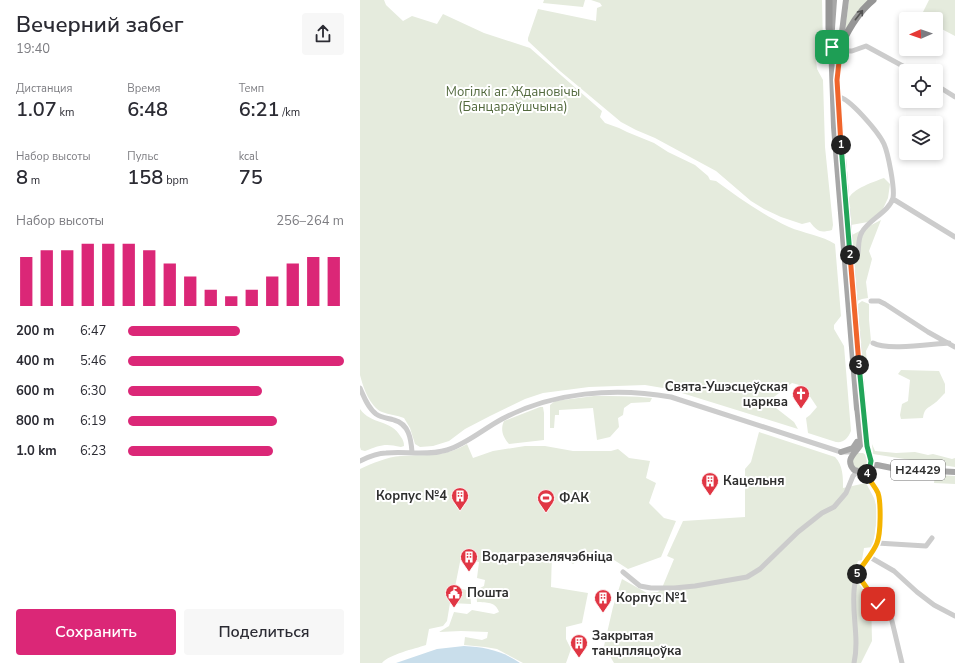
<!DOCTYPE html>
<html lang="ru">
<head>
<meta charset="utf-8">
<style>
  :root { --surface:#fff; --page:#f7f7f7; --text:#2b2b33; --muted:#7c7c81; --accent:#db2777 }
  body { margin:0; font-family:"Nunito Sans",sans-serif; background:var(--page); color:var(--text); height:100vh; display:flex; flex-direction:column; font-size:15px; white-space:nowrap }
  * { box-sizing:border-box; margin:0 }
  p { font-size:13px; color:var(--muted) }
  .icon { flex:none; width:22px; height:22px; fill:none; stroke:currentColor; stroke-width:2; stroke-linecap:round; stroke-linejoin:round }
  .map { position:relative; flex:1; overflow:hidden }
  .panel { display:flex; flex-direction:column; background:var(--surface); width:360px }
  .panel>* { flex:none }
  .needle { width:26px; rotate:268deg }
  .fabs { position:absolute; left:539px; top:12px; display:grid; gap:8px }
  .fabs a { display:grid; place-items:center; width:44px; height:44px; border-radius:4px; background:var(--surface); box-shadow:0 2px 6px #0003; font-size:20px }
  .pin { position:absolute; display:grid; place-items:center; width:34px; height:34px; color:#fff; margin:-17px; border-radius:8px; box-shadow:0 2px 6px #0006 }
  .km { position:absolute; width:20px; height:20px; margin:-10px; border-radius:50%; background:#222; color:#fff; font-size:11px; line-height:20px; text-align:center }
  .round { display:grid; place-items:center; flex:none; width:42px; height:42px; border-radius:4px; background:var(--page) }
  .head { display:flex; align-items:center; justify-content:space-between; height:68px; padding:0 16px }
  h1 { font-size:22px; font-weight:600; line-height:30px }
  .metrics { display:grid; grid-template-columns:repeat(3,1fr); gap:6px; height:68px; padding:4px 16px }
  .metrics div { display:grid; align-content:center }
  .metrics b { font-size:20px; font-weight:600 }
  .metrics small { font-size:11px; font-weight:400 }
  .metrics p { font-size:11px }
  .chart { height:112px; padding:8px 16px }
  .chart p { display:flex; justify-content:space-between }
  .chart svg { width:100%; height:72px; margin-top:4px; stroke:var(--accent); stroke-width:6 }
  .button { display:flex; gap:8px; margin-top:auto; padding:8px 16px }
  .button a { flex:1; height:46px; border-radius:4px; background:var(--accent); color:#fff; font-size:16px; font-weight:600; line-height:46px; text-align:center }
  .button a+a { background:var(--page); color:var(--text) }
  ul { padding:0 16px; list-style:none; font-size:13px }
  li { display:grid; grid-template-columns:64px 48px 1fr; align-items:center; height:30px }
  li i { height:10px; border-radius:5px; background:var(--accent) }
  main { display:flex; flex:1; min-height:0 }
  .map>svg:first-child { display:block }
  .green { fill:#e5ebdd }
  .water { fill:#c9deeb }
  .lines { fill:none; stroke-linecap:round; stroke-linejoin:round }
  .minor { stroke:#ccc; stroke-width:5 }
  .major { stroke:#a7a7a7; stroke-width:6 }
  .highway { stroke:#969696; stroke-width:7 }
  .oneway { stroke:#535353 }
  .split-1-casing { stroke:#fff; stroke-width:8 }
  .split-2-casing { stroke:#fff; stroke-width:8 }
  .split-3-casing { stroke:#fff; stroke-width:8 }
  .split-4-casing { stroke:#fff; stroke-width:8 }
  .split-5-casing { stroke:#fff; stroke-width:8 }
  .split-6-casing { stroke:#fff; stroke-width:8 }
  .split-1 { stroke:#f0652b; stroke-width:5 }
  .split-2 { stroke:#22a559; stroke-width:5 }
  .split-3 { stroke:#f0652b; stroke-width:5 }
  .split-4 { stroke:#22a559; stroke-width:5 }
  .split-5 { stroke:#f5b400; stroke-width:5 }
  .split-6 { stroke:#f5b400; stroke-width:5 }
  .labels { text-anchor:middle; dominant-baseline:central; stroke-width:4; stroke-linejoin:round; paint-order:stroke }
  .shield { fill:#fff; stroke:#6d6d6d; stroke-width:1 }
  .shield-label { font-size:12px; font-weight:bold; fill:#2f2f2f }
  .park-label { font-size:13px; fill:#52693d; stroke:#fff }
  .poi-label { font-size:13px; font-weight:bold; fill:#2f2f2f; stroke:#fff; text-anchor:start }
</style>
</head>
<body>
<main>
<section class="panel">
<div class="head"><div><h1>Вечерний забег</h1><p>19:40</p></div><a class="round"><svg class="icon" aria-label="share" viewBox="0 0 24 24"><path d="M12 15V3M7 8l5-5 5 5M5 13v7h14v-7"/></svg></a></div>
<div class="metrics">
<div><p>Дистанция</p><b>1.07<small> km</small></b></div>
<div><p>Время</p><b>6:48</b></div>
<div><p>Темп</p><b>6:21<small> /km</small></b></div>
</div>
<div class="metrics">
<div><p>Набор высоты</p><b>8<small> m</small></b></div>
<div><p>Пульс</p><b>158<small> bpm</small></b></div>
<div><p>kcal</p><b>75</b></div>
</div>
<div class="chart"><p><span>Набор высоты</span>256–264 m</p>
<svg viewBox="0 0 160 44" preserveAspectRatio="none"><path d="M5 44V14M15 44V10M25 44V10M35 44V6M45 44V6M55 44V6M65 44V10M75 44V18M85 44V26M95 44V34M105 44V38M115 44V34M125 44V26M135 44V18M145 44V14M155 44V14"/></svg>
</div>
<ul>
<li><b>200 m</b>6:47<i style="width:52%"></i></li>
<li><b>400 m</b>5:46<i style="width:100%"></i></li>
<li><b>600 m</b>6:30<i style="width:62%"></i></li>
<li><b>800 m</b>6:19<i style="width:69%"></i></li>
<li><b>1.0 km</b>6:23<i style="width:67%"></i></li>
</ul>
<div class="button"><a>Сохранить</a><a>Поделиться</a></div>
</section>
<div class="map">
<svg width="595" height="663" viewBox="0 0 595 663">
  <rect width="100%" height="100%" fill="#fff"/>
  <path class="green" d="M0,0H24L26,5L43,21L52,16L77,24L83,14L124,33L170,48L242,111L240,117L245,123L259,128L267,132L294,143L308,152L335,165L348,176L350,180L356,181C379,198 403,215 429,227C443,233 463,236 475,244L481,316L474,325V329L484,346L491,431C488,438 484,443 476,442L448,433L446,418L450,415L457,407L443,386L432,383L410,400L416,408L434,422L438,429L309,389L285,385L229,387L183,393L165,399L130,416L105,429L89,441L73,446L60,447L55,444L50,428L44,418C37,415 29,415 22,412C10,407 3,387 0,375Z
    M184,0H225L223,7L183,3Z
    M231,0H462L463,48L461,55L456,60L457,69L463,80L465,147L473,225L472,230C460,233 458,232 450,222L442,224L421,217L404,209L391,201L356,171L295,138L276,130L261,122L200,71L168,41V38L178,9L236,21L237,8L242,6L240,3Z
    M489,0H509L485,31Z
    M569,0H595V36L576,26V19L560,18Z
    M524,178L530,184L528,198L522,211L508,222L491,225C490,217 488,207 489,199C491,189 516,181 524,178Z
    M521,220L509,251L512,259L506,282L508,298L502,299L497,301L492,235Z
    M502,301L509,304V320L511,341L506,351L507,364H501L498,304Z
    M541,370L579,371L585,384V393C581,397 576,403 572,405C566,409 564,410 563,418L541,419L540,415L542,404L548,401L550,380L538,374Z
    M234,396C253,396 273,396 292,398L290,402L271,403L264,408L263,415L258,418L259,427L250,437L237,440L233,408L199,410V415H195L194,428H190V405L195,401Z
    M180,407H183L184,413V440L149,444C143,437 140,430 144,421Z
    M0,409C11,425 31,419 41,437C43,440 44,442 44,446L41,447C25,443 20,445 5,451L1,450L0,447Z
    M399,432L475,457C483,465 483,477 483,488L506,483L514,498L518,511L513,547L504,548L502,560L498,561L493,575L511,600L512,641L501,663H254L244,646L253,607L262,579L287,593L298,592L302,588L314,559L307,556L323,521L385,517V469L391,462Z
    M107,444L113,458L133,451L165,446H185L213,451H251L258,449L269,458L290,461L286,478L296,483L289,503L304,518L316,521L301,557L268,569L237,549L213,564L192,551L191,587L228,593L222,623L206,627V639L211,649L206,663H163L137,649L125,647L104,645L105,637L122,640L127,638L128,632L101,631L79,632L89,626L94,612L107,614L112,610L134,614L139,612C135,601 127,603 117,602L116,590L124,586L125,580L117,578L119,562L101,557L95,587L110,591L111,604L90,603L87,621L83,626L69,629L66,645C54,649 30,654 22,663H0V469C13,463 27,457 41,456C68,454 82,458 107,444Z
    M512,444L515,451L536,453L555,452L568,455L573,454L592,459L595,458V467L513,454Z
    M498,453H503L507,456L509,462L503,470L494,468L492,458Z
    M575,475L595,476V484L574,483Z"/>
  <path class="water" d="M104,646C125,647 143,651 160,663H36L77,649Z"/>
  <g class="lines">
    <path class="minor" d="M480,51H492L506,46L552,71
      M576,85L595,97
      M478,97C489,97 519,133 524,144C528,153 535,188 533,198C529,212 508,220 502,232C498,238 499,246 498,253L496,255L490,257
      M533,199L595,237
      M511,301H519L525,304L568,332L595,347
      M513,343C527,351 571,344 589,343
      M0,388C4,397 8,408 16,414C22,418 28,418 34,420C49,424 51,439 52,452
      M0,461C8,457 17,453 26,453C46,451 67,456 87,450C105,445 125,428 142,419C193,392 255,387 311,397L481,452H494
      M517,543L566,546L572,538
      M508,556L534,571L557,592L574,605L595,616
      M263,572L280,586L291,588H314L335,586L387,577L400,569L438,532L462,513L474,507L486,493L493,476L497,472
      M496,575L517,602L527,610L531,617L542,663
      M494,663C500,636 490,609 495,583C497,569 507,560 514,549C519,540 519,531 519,522C520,499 520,488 502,472"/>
    <path class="major" d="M474,0L471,42L474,127L497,409
      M486,0L477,72L478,97L500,367L507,445L511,461L509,467L502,472L494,470C484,459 496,453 501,444L497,406
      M481,452L493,448L497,442
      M510,466L517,465L537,469L595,472"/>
    <path class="highway" d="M469,0V28L471,42
      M481,45C489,28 498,12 513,0"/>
  </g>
  <defs><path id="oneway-shaft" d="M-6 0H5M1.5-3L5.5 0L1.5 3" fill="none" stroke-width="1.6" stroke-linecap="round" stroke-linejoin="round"/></defs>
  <use class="oneway" href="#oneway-shaft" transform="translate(499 15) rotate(-52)"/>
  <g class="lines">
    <g class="split-1-casing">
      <path id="split-1" d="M472,47H475L481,44L477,80L481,145"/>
    </g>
    <g class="split-2-casing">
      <path id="split-2" d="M481,145L490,255"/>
    </g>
    <g class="split-3-casing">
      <path id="split-3" d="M490,255L499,365"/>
    </g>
    <g class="split-4-casing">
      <path id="split-4" d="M499,365L507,446L511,461L510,466L507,470V474"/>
    </g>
    <g class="split-5-casing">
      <path id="split-5" d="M497,574C502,565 514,552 517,543C521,533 521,502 518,493C515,486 509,481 507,474"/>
    </g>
    <g class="split-6-casing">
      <path id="split-6" d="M497,574L518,604"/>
    </g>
    <use href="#split-1" class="split-1"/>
    <use href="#split-2" class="split-2"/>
    <use href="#split-3" class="split-3"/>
    <use href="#split-4" class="split-4"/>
    <use href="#split-5" class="split-5"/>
    <use href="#split-6" class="split-6"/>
  </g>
  <defs>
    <g id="church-pin" transform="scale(0.9)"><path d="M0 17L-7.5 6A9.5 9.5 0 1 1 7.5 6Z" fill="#e03644" stroke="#fff"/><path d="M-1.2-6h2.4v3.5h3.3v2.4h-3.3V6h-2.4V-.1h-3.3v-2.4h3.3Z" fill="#fff"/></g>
    <g id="building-pin" transform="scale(0.9)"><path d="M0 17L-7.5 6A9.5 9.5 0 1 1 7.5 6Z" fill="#e03644" stroke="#fff"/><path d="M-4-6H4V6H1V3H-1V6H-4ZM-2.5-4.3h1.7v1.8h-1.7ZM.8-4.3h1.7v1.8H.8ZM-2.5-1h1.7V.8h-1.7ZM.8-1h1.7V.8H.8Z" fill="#fff"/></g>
    <g id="stadium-pin" transform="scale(0.9)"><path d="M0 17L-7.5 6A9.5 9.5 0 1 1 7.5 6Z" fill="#e03644" stroke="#fff"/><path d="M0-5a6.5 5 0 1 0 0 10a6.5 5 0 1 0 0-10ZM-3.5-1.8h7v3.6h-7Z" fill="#fff"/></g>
    <g id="civic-pin" transform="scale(0.9)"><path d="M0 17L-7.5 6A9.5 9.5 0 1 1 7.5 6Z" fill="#e03644" stroke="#fff"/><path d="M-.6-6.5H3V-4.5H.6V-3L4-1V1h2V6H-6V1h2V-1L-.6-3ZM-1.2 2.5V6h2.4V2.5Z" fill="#fff"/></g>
  </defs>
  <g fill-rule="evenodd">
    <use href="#church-pin" x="441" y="394"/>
    <use href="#building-pin" x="350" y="481"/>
    <use href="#building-pin" x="100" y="496"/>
    <use href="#stadium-pin" x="186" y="498"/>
    <use href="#building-pin" x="109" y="557"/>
    <use href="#civic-pin" x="94" y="593"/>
    <use href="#building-pin" x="243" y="598"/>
    <use href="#building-pin" x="219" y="643"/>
  </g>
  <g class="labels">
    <rect class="shield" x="531" y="460" width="54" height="20" rx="3"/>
    <g class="shield-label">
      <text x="558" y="470">Н24429</text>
    </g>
    <g class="park-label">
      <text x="153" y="92">Могілкі аг. Ждановічы<tspan x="153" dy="15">(Банцараўшчына)</tspan></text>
    </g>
    <g class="poi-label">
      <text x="428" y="387" text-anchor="end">Свята-Ушэсцеўская<tspan x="428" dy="15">царква</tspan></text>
      <text x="363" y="481">Кацельня</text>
      <text x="87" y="496" text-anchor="end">Корпус №4</text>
      <text x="199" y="498">ФАК</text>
      <text x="122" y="557">Водагразелячэбніца</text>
      <text x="107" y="593">Пошта</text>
      <text x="256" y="598">Корпус №1</text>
      <text x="232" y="636">Закрытая<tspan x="232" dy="15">танцпляцоўка</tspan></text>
    </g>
  </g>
</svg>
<div class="fabs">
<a><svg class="needle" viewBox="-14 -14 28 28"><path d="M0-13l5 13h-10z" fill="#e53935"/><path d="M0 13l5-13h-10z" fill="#7c7c81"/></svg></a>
<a><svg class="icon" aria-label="locate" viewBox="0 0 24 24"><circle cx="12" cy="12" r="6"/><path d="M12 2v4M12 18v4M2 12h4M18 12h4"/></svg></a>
<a><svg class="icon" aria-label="layers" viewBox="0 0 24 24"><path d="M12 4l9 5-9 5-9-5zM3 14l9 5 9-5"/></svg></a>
</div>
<div class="pin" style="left:472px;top:47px;background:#1e9e55"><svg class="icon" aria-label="arrive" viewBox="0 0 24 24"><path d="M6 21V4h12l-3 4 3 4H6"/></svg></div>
<div class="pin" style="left:518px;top:604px;background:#d93025"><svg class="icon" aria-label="check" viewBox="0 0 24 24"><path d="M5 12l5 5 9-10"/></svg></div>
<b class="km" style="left:481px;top:145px">1</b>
<b class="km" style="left:490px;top:255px">2</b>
<b class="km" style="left:499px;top:365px">3</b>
<b class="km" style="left:507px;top:474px">4</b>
<b class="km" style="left:497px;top:574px">5</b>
</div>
</main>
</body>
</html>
